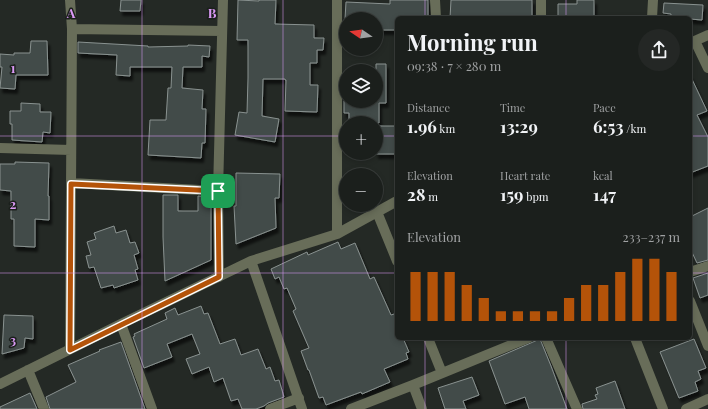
<!DOCTYPE html>
<html lang="en">
<head>
<meta charset="utf-8">
<style>
  :root { --surface:#1b1f1c; --page:#242725; --text:#f1f3f6; --muted:#a0a2a3; --line:#393d3b; --accent:#b45309 }
  body { margin:0; font-family:"Playfair Display",serif; background:var(--page); color:var(--text); height:100vh; display:flex; flex-direction:column; font-size:15px; white-space:nowrap }
  * { box-sizing:border-box; margin:0 }
  p { font-size:13px; color:var(--muted) }
  .icon { flex:none; width:22px; height:22px; fill:none; stroke:currentColor; stroke-width:2; stroke-linecap:round; stroke-linejoin:round }
  .map { position:relative; flex:1; overflow:hidden }
  .drawer { position:absolute; left:395px; top:16px; width:297px; height:324px; display:flex; flex-direction:column; background:var(--surface); border-radius:6px; box-shadow:0 2px 6px #0003,0 0 0 1px var(--line) }
  .drawer>* { flex:none }
  .needle { width:26px; rotate:283deg }
  .fabs { position:absolute; left:339px; top:12px; display:grid; gap:8px }
  .fabs a { display:grid; place-items:center; width:44px; height:44px; border-radius:50%; background:var(--surface); box-shadow:0 2px 6px #0003,0 0 0 1px var(--line); font-size:20px }
  .pin { position:absolute; display:grid; place-items:center; width:34px; height:34px; color:#fff; margin:-17px; border-radius:8px; box-shadow:0 2px 6px #0006 }
  .round { display:grid; place-items:center; flex:none; width:42px; height:42px; border-radius:21px; background:var(--page) }
  .overview { display:flex; align-items:center; justify-content:space-between; height:68px; padding:0 12px }
  h1 { font-size:22px; font-weight:700; line-height:30px }
  .metrics { display:grid; grid-template-columns:repeat(3,1fr); gap:6px; height:68px; padding:4px 12px }
  .metrics div { display:grid; align-content:center }
  .metrics b { font-size:17px; font-weight:700 }
  .metrics small { font-size:11px; font-weight:400 }
  .metrics p { font-size:11px }
  .chart { height:112px; padding:8px 12px }
  .chart p { display:flex; justify-content:space-between }
  .chart svg { width:100%; height:72px; margin-top:4px; stroke:var(--accent); stroke-width:6 }
  .map>svg:first-child { display:block }
  .building { fill:#434b49; stroke:#899290; filter:url(#shadow) }
  .lines { fill:none; stroke-linecap:round; stroke-linejoin:round }
  .minor { stroke:#686d59; stroke-width:10 }
  .route-casing { stroke:#fff; stroke-width:8 }
  .route { stroke:#b45309; stroke-width:5 }
  .grid { fill:none; stroke:#db99f5; stroke-width:1; stroke-opacity:0.55 }
  .grid-label { font-size:13px; text-anchor:middle; font-weight:bold; fill:#db99f5; stroke:#1b201c; stroke-width:3; stroke-linejoin:round; paint-order:stroke }
</style>
</head>
<body>
<div class="map">
<svg width="708" height="409" viewBox="0 0 708 409">
  <defs>
    <filter id="shadow"><feDropShadow dx="2.5" dy="4.5" stdDeviation="1" flood-color="#0009"/></filter>
  </defs>
  <rect width="100%" height="100%" fill="#242925"/>
  <path class="building" d="M121,0H141L140,11H120Z
    M238,0L259,1V0H276L275,24L314,25V38H324L323,50H317V63H310V85H318L317,112L285,111L286,80H285V79H263L262,116L279,119L275,142L235,135L239,112L247,113L248,78V40H237Z
    M390,0H428V18H397V30H376V19H345L346,2L390,4Z
    M451,0H532V18H450Z
    M577,0H594V18H558V4H577Z
    M664,3L703,5L702,20L690,19V18H671V14L663,13Z
    M31,41H47L48,75H16L15,89L0,88L2,67H0V54L14,55V53H30Z
    M78,42L148,46V47L188,46V45L210,46L209,57L202,56V67H183L182,88L203,90L202,109H206L205,143H202L201,158L148,155L150,120H166L168,88H171L172,67H130V76L116,75L117,55L78,53Z
    M376,64H386V103H379V123H352V119H349V113H344V101H376Z
    M690,75L707,111L697,115L708,137V166L690,173Z
    M21,103L40,104V112H51L50,133L43,132L42,142L12,140V124H10V111H21Z
    M376,126H397V154H376Z
    M15,162L49,163L48,196H49V220L35,219V247L14,246V219H11V191L0,190V164H15Z
    M236,173L280,174L279,198H275L276,228L236,244L234,206H236Z
    M163,195H178V211H198V196L211,197V260L165,281L163,237Z
    M708,208V260L697,263L690,248V217Z
    M114,226L116,233L126,230L130,243L135,242L139,253L134,255L138,269L135,270L138,280L114,288L113,285L101,288L94,267L89,268L86,256L91,255L87,242L96,239L94,233Z
    M338,242L341,249L355,243L370,279L374,277L391,315L397,313V338H403L409,352L406,353L408,359L384,369L390,382L362,394L361,392L326,405L323,397L319,398L309,370H308L301,351L309,348L293,311L296,309L287,288L284,289L279,277L275,279L271,269L307,252L308,255Z
    M708,273V295L700,298L693,278Z
    M201,306L204,314L208,313L220,344L235,339L241,355L258,349L266,369L270,367L275,381L279,380L284,397L268,403L264,406L256,409H242L238,399L231,401L223,378L214,382L209,367L192,374L186,359L200,354L192,334L167,344L172,357L144,368L133,337L135,336L134,334L167,319L165,313L175,308L178,315Z
    M4,315L33,316V339L25,338L24,348L2,354Z
    M540,339L551,366L567,409H529L525,397L505,404L489,361Z
    M694,339L706,368L698,371L701,379L695,382L698,391L679,398L660,352Z
    M121,342L145,409H50L46,397L76,382L68,365L100,351L99,350Z
    M472,377L479,395L463,401L466,409H445L438,388Z
    M615,381L625,409H583L582,404L597,399L595,395L598,394L596,388Z
    M30,393L37,409H0V407Z"/>
  <g class="lines">
    <path class="minor" d="M337,0V234
      M435,0L436,18
      M541,18V0
      M652,18L653,0
      M72,29L222,31
      M695,41L708,68
      M690,43L708,35
      M0,148L71,150
      M71,183L218,191
      M377,212L397,261
      M251,261L302,409
      M690,272L708,266
      M219,277L218,191L223,0
      M690,301L708,346
      M121,324L152,409
      M428,338L442,373
      M546,338L577,409
      M635,338L663,409
      M70,349L72,29L70,0
      M28,370L44,409
      M0,384L121,324L251,261L337,234L397,201
      M413,385L422,409
      M270,409L299,398
      M351,409L413,385L528,338
      M686,409L708,399"/>
  </g>
  <g class="lines">
    <g class="route-casing">
      <path id="route" d="M71,184L218,191L219,277L70,350Z"/>
    </g>
    <use href="#route" class="route"/>
  </g>
  <path class="grid" d="M142,0V409M283,0V409M425,0V18M566,0V18M0,136H346M376,136H397M690,136H708M0,273H397M690,273H708M425,338V409M566,338V409"/>
  <g class="grid-label">
    <text x="71" y="18">A</text>
    <text x="212" y="18">B</text>
    <text x="13" y="73">1</text>
    <text x="13" y="209">2</text>
    <text x="13" y="345">3</text>
  </g>
</svg>
<div class="fabs">
<a><svg class="needle" viewBox="-14 -14 28 28"><path d="M0-13l5 13h-10z" fill="#e53935"/><path d="M0 13l5-13h-10z" fill="#a0a2a3"/></svg></a>
<a><svg class="icon" aria-label="layers" viewBox="0 0 24 24"><path d="M12 4l9 5-9 5-9-5zM3 14l9 5 9-5"/></svg></a>
<a>+</a>
<a>−</a>
</div>
<div class="pin" style="left:218px;top:191px;background:#1e9e55"><svg class="icon" aria-label="arrive" viewBox="0 0 24 24"><path d="M6 21V4h12l-3 4 3 4H6"/></svg></div>
<section class="drawer">
<div class="overview"><div><h1>Morning run</h1><p>09:38 · 7 × 280 m</p></div><a class="round"><svg class="icon" aria-label="share" viewBox="0 0 24 24"><path d="M12 15V3M7 8l5-5 5 5M5 13v7h14v-7"/></svg></a></div>
<div class="metrics">
<div><p>Distance</p><b>1.96<small> km</small></b></div>
<div><p>Time</p><b>13:29</b></div>
<div><p>Pace</p><b>6:53<small> /km</small></b></div>
</div>
<div class="metrics">
<div><p>Elevation</p><b>28<small> m</small></b></div>
<div><p>Heart rate</p><b>159<small> bpm</small></b></div>
<div><p>kcal</p><b>147</b></div>
</div>
<div class="chart"><p><span>Elevation</span>233–237 m</p>
<svg viewBox="0 0 160 44" preserveAspectRatio="none"><path d="M5 44V14M15 44V14M25 44V14M35 44V22M45 44V30M55 44V38M65 44V38M75 44V38M85 44V38M95 44V30M105 44V22M115 44V22M125 44V14M135 44V6M145 44V6M155 44V14"/></svg>
</div>
</section>
</div>
</body>
</html>
